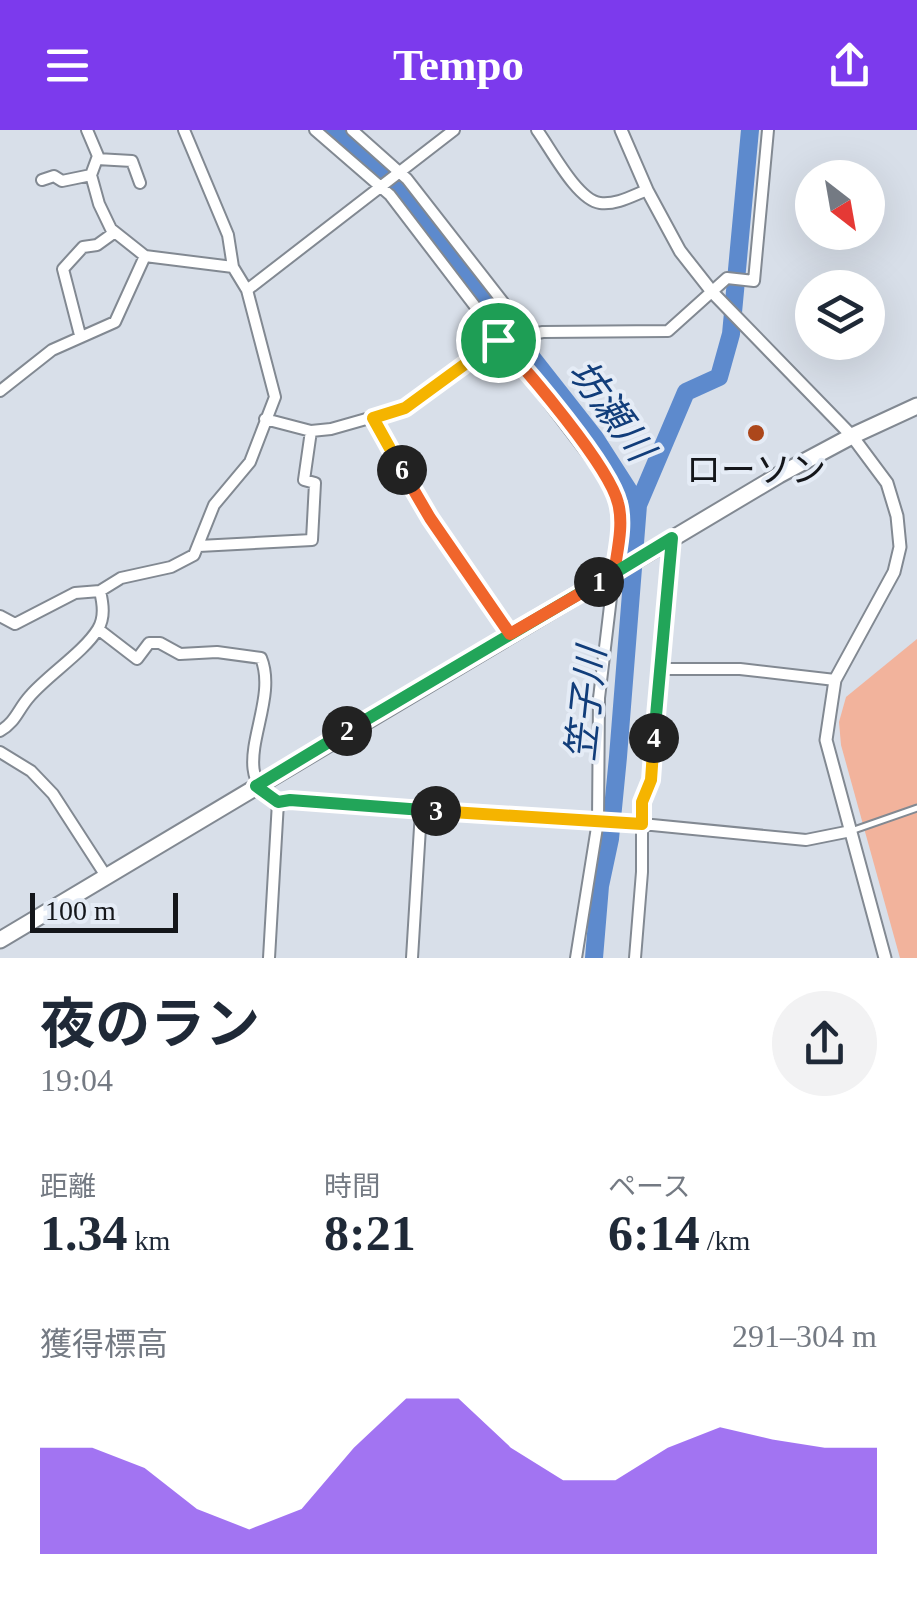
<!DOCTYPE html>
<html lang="ja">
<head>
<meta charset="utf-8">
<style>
  :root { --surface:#fff; --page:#f2f2f3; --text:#1f2937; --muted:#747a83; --accent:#7c3aed }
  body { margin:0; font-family:"Times New Roman","Noto Sans JP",serif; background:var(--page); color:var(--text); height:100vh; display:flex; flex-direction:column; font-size:38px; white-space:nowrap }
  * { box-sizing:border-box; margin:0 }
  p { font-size:32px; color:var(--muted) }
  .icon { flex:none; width:55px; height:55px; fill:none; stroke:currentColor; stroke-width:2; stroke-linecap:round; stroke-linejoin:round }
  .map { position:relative; height:828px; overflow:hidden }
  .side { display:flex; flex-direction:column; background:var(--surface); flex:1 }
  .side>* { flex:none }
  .needle { width:65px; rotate:149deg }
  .controls { position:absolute; left:795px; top:30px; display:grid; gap:20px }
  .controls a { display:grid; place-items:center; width:90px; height:90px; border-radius:50%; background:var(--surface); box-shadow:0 10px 40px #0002; font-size:50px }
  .scale { position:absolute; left:30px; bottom:25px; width:148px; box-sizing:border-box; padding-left:10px; border:5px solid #14161a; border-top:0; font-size:28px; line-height:35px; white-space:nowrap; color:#14161a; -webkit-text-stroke:8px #e5ecf6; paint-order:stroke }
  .pin { position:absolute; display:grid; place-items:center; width:85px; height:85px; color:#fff; margin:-42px; border:5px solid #fff; border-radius:50%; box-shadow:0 2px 10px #0007 }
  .km { position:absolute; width:50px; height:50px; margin:-25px; border-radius:50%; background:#222; color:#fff; font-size:28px; line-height:50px; text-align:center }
  .round { display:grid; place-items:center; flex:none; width:105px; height:105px; border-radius:52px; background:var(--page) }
  .head { display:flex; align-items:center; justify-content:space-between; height:170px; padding:0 40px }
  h1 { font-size:55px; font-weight:700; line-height:75px }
  .stats { display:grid; grid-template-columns:repeat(3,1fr); gap:15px; height:170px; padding:10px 40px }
  .stats div { display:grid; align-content:center }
  .stats b { font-size:50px; font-weight:700 }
  .stats small { font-size:28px; font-weight:400 }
  .stats p { font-size:28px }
  .chart { height:280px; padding:20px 40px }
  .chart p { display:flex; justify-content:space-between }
  .chart svg { width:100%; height:180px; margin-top:10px; fill:var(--accent); opacity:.7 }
  header { display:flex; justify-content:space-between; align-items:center; height:130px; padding:0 40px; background:var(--accent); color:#fff; font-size:45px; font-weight:700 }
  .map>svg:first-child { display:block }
  .green { fill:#f2b39c }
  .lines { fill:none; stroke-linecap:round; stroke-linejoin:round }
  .river { stroke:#5d8acd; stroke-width:18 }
  .service-casing { stroke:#828992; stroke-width:9 }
  .minor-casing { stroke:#828992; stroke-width:14 }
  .tertiary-casing { stroke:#828992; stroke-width:15 }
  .primary-casing { stroke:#828992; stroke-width:19 }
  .service { stroke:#fff; stroke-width:5 }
  .minor { stroke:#fff; stroke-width:10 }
  .tertiary { stroke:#fff; stroke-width:11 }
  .primary { stroke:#fff; stroke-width:15 }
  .split-1-casing { stroke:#fff; stroke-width:20 }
  .split-2-casing { stroke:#fff; stroke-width:20 }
  .split-3-casing { stroke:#fff; stroke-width:20 }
  .split-4-casing { stroke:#fff; stroke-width:20 }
  .split-5-casing { stroke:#fff; stroke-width:20 }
  .split-6-casing { stroke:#fff; stroke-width:20 }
  .split-7-casing { stroke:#fff; stroke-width:20 }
  .split-1 { stroke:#f0652b; stroke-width:12 }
  .split-2 { stroke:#22a559; stroke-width:12 }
  .split-3 { stroke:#22a559; stroke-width:12 }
  .split-4 { stroke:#f5b400; stroke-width:12 }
  .split-5 { stroke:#22a559; stroke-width:12 }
  .split-6 { stroke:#f0652b; stroke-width:12 }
  .split-7 { stroke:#f5b400; stroke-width:12 }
  .poi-dot { fill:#ac471b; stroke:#e5ecf6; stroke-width:4 }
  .labels { text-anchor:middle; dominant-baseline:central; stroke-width:8; stroke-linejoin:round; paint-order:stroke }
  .poi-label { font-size:35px; fill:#14161a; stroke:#e5ecf6 }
  .water-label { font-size:38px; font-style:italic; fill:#113d7a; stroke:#e5ecf6 }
</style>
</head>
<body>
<header><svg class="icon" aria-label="menu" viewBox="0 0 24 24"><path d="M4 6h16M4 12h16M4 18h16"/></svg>Tempo<svg class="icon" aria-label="share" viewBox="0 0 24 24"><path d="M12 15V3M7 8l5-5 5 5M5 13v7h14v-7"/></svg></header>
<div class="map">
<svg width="917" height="828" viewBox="0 0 917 828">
  <rect width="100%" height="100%" fill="#d8dfe9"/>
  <path class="green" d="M917,509V828H900L841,615L839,592L846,567Z"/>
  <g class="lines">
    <path class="river" d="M332,0L396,55L595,308L638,375
      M594,828L600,756L610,709L618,627L638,375L686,262L719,247L731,204L750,0"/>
    <g class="service-casing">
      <path id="service" d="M854,700L917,678"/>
    </g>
    <g class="minor-casing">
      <path id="minor" d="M87,0L98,26L91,45L99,74L111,99L145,126L233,137
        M315,0L390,65L614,358L620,378L619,400L599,568L598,691L576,828
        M352,0L407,49L527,203
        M537,0C551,19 577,70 600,73C616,75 632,66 647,60
        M97,29L132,31L140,53
        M42,50L54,46L62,51L91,45
        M247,160L454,0
        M80,205L63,139L83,117L97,115L115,102
        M0,261L52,220L115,192L145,126
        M373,288L430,388L510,504
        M265,289L311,301L331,299L405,278L497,210L543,202L668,201L727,148L754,151L768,0
        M199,416L312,410L315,353L304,350L311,301
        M0,486L15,494L75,463L100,461L121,448L171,437L194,425L214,375L250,332L275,267L247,160L233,137L228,105L184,0
        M98,499L137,529L149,513H160L180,524L217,522L261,528C281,577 222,644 278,672L291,670L642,694L806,710L851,701
        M660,539H740L835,550
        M0,601C16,592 18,579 30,566C48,545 84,522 98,499C105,487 103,474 100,461
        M0,622L31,641L53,664L106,746
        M269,828L278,672
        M412,828L421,681
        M635,828L642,742V671L651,650L672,408"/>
    </g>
    <g class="tertiary-casing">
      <path id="tertiary" d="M621,0L647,60L680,121L713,163L852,306L887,353L897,386L900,417L894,442L835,550L826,610L885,828"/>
    </g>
    <g class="primary-casing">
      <path id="primary" d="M0,810L779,345L852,306L917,276"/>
    </g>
    <use href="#service" class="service"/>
    <use href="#minor" class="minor"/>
    <use href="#tertiary" class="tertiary"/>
    <use href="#primary" class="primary"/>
  </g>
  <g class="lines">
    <g class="split-1-casing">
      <path id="split-1" d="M498,210C527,240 609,336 618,373C624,395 617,421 614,444L599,452"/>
    </g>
    <g class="split-2-casing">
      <path id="split-2" d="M347,601L599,452"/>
    </g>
    <g class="split-3-casing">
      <path id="split-3" d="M347,601L256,656L278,672L290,670L436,681"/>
    </g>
    <g class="split-4-casing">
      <path id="split-4" d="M436,681L642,694V672L651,650L654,608"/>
    </g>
    <g class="split-5-casing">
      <path id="split-5" d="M593,456L672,408L654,608"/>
    </g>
    <g class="split-6-casing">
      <path id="split-6" d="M402,340L430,388L510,504L593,456"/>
    </g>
    <g class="split-7-casing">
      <path id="split-7" d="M402,340L373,288L405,278L498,210"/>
    </g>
    <use href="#split-1" class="split-1"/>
    <use href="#split-2" class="split-2"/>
    <use href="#split-3" class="split-3"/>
    <use href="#split-4" class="split-4"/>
    <use href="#split-5" class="split-5"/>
    <use href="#split-6" class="split-6"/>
    <use href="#split-7" class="split-7"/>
  </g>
  <circle class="poi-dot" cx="756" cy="303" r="10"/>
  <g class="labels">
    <g class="poi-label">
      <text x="756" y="340">ローソン</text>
    </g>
    <g class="water-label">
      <text transform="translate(611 280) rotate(54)">坊瀬川</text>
      <text transform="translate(586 574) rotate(-84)">笠子川</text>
    </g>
  </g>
</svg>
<div class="controls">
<a><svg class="needle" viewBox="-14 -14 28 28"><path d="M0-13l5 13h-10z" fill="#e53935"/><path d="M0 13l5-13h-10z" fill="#747a83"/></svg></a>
<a><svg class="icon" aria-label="layers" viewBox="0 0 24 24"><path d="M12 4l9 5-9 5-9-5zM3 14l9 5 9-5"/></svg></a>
</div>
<div class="scale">100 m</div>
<div class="pin" style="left:498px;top:210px;background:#1e9e55"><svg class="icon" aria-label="arrive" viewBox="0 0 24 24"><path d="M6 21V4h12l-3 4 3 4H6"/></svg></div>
<b class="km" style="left:599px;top:452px">1</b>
<b class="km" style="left:347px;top:601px">2</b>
<b class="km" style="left:436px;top:681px">3</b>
<b class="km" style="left:654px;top:608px">4</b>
<b class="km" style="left:402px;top:340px">6</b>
</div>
<section class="side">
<div class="head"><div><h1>夜のラン</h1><p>19:04</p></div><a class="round"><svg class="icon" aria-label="share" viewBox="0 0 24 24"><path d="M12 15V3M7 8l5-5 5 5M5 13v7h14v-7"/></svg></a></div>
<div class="stats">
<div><p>距離</p><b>1.34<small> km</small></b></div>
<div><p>時間</p><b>8:21</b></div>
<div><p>ペース</p><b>6:14<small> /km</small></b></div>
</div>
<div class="chart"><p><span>獲得標高</span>291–304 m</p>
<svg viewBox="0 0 160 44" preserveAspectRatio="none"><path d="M0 44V18L10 18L20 23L30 33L40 38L50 33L60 18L70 6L80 6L90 18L100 26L110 26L120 18L130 13L140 16L150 18L160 18V44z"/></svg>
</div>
</section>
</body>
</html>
